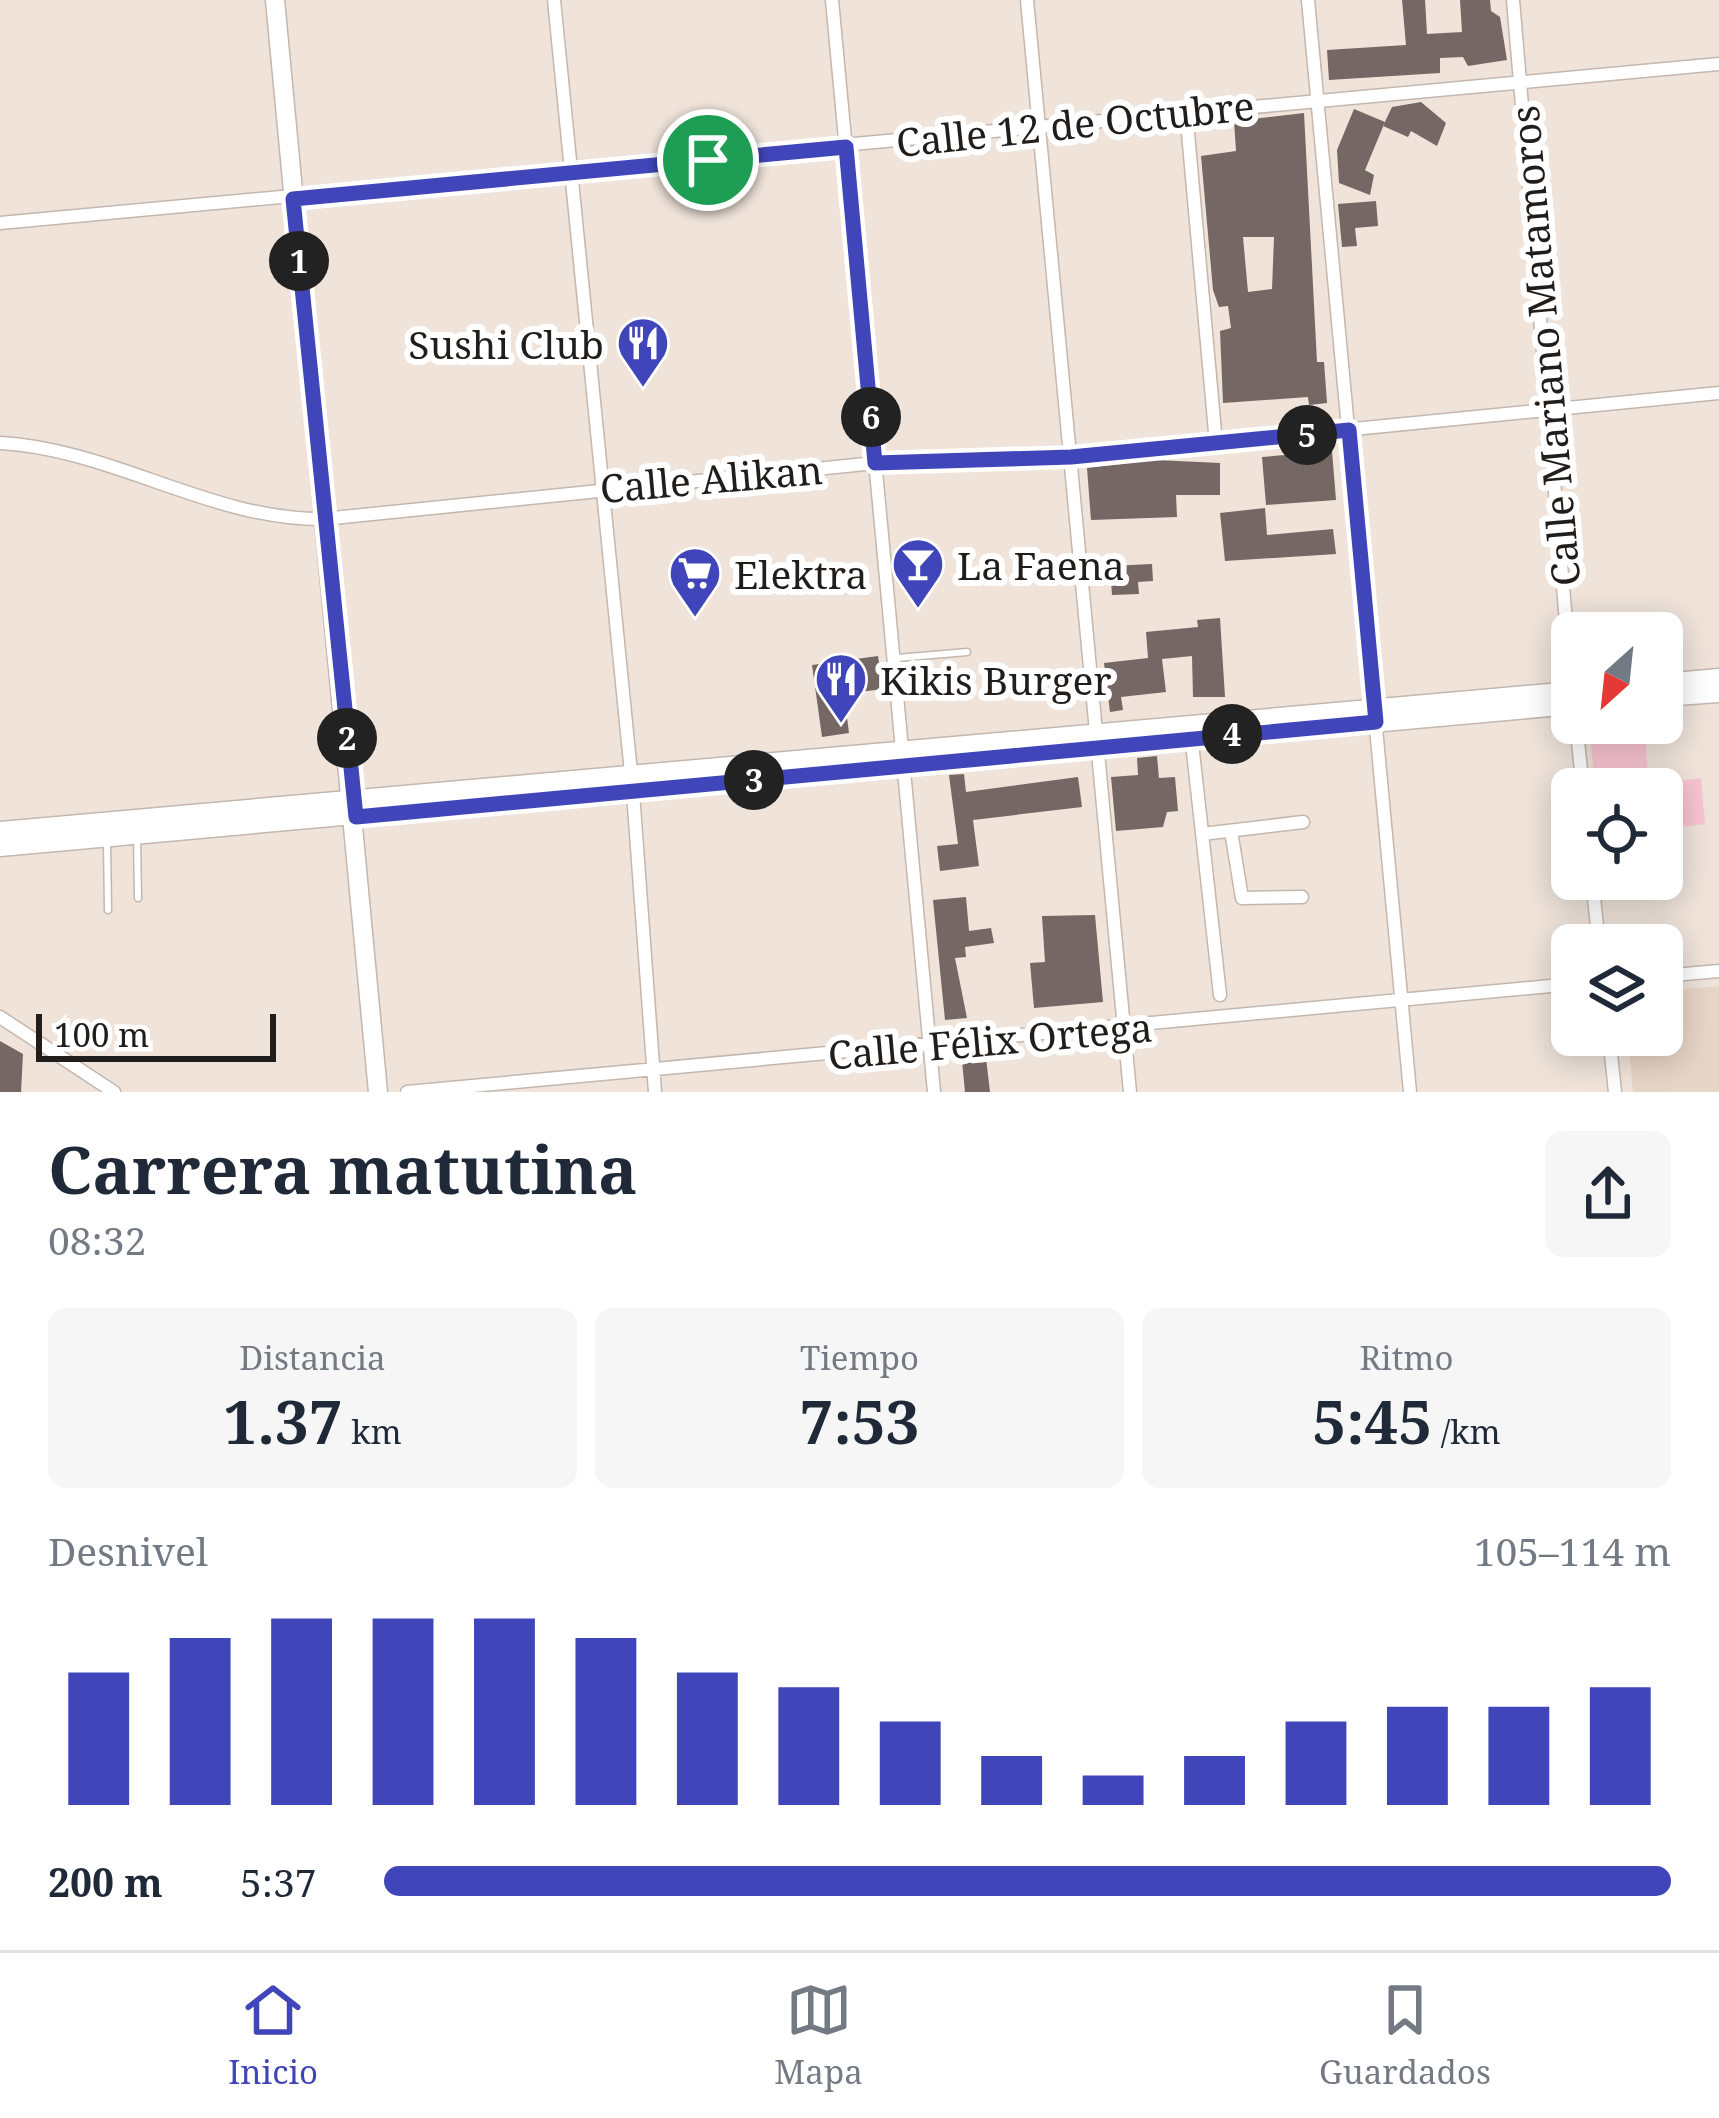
<!DOCTYPE html>
<html lang="es">
<head>
<meta charset="utf-8">
<style>
  :root { --surface:#fff; --page:#f6f6f7; --text:#1f2937; --muted:#747a83; --line:#e0e1e3; --accent:#4046ba }
  body { margin:0; font-family:"Noto Serif",serif; background:var(--page); color:var(--text); height:100vh; display:flex; flex-direction:column; font-size:45px; white-space:nowrap }
  * { box-sizing:border-box; margin:0 }
  p { font-size:39px; color:var(--muted) }
  .icon { flex:none; width:66px; height:66px; fill:none; stroke:currentColor; stroke-width:2; stroke-linecap:round; stroke-linejoin:round }
  .map { position:relative; height:1092px; overflow:hidden }
  .sheet { display:flex; flex-direction:column; background:var(--surface); flex:1 }
  .sheet>* { flex:none }
  .needle { width:78px; rotate:207deg }
  .buttons { position:absolute; left:1551px; top:612px; display:grid; gap:24px }
  .buttons a { display:grid; place-items:center; width:132px; height:132px; border-radius:18px; background:var(--surface); box-shadow:0 6px 30px #0003; font-size:60px }
  .scale { position:absolute; left:36px; bottom:30px; width:240px; box-sizing:border-box; padding-left:12px; border:6px solid #211d1a; border-top:0; font-size:33px; line-height:42px; white-space:nowrap; color:#211d1a; -webkit-text-stroke:9px #fff; paint-order:stroke }
  .pin { position:absolute; display:grid; place-items:center; width:102px; height:102px; color:#fff; margin:-51px; border:6px solid #fff; border-radius:50%; box-shadow:0 3px 12px #0007 }
  .km { position:absolute; width:60px; height:60px; margin:-30px; border-radius:50%; background:#222; color:#fff; font-size:33px; line-height:60px; text-align:center }
  .round { display:grid; place-items:center; flex:none; width:126px; height:126px; border-radius:18px; background:var(--page) }
  .summary { display:flex; align-items:center; justify-content:space-between; height:204px; padding:0 48px }
  h1 { font-size:66px; font-weight:700; line-height:90px }
  .metrics { display:grid; grid-template-columns:repeat(3,1fr); gap:18px; height:204px; padding:12px 48px }
  .metrics div { display:grid; align-content:center; border-radius:18px; background:var(--page); text-align:center }
  .metrics b { font-size:60px; font-weight:700 }
  .metrics small { font-size:33px; font-weight:400 }
  .metrics p { font-size:33px }
  .chart { height:336px; padding:24px 48px }
  .chart p { display:flex; justify-content:space-between }
  .chart svg { width:100%; height:216px; margin-top:12px; stroke:var(--accent); stroke-width:6 }
  ul { padding:0 48px; list-style:none; font-size:39px }
  li { display:grid; grid-template-columns:192px 144px 1fr; align-items:center; height:90px }
  li i { height:30px; border-radius:15px; background:var(--accent) }
  .tab-bar { display:flex; justify-content:space-around; align-items:center; height:168px; border-top:3px solid var(--line); background:var(--surface); font-size:33px; color:var(--muted) }
  .tab-bar a { display:grid; justify-items:center; gap:6px }
  .tab-bar .selected { color:var(--accent) }
  .map>svg:first-child { display:block }
  .built { fill:#e7d5c7 }
  .green { fill:#f9c4d1 }
  .building { fill:#756764; fill-rule:evenodd }
  .lines { fill:none; stroke-linecap:round; stroke-linejoin:round }
  .lane-casing { stroke:#c3b7ae; stroke-width:9 }
  .street-casing { stroke:#c3b7ae; stroke-width:15 }
  .secondary-casing { stroke:#c3b7ae; stroke-width:21 }
  .lane { stroke:#fff; stroke-width:6 }
  .street { stroke:#fff; stroke-width:12 }
  .secondary { stroke:#fff; stroke-width:18 }
  .route-casing { stroke:#fff; stroke-width:24 }
  .route { stroke:#4046ba; stroke-width:15 }
  .labels { text-anchor:middle; dominant-baseline:central; stroke-width:12; stroke-linejoin:round; paint-order:stroke }
  .street-label { font-size:39px; fill:#211d1a; stroke:#fff }
  .poi-label { font-size:39px; fill:#211d1a; stroke:#fff; text-anchor:start }
</style>
</head>
<body>
<div class="map">
<svg width="1719" height="1092" viewBox="0 0 1719 1092">
  <rect width="100%" height="100%" fill="#efe3da"/>
  <path class="built" d="M1719,986V1092H1633L1628,1035H1662V991Z"/>
  <path class="green" d="M1589,723H1644L1649,785L1701,778L1705,824L1662,829V789H1595Z"/>
  <path class="building" d="M1402,0H1425L1427,34L1462,32L1460,0H1490L1491,11L1500,17L1507,60L1468,66L1463,57L1440,58V73L1329,80L1327,50L1406,45Z
    M1421,102L1446,123L1437,146L1411,131L1408,137L1383,126L1392,107Z
    M1354,109L1385,122L1365,170L1374,175L1370,195L1339,183L1337,150Z
    M1304,113L1317,362H1324L1327,403L1309,405L1308,397L1223,403L1220,331L1231,328L1228,306L1219,307L1213,290L1201,156L1236,151L1234,121ZM1243,237H1274L1272,289L1248,292Z
    M1376,201L1378,226L1355,228L1357,246L1342,247L1338,204Z
    M1332,451L1336,500L1266,505L1262,457Z
    M1156,460L1220,463V495H1176L1177,517L1091,520L1087,468Z
    M1265,508L1267,535L1333,529L1336,554L1225,561L1220,513Z
    M1152,564L1153,581L1138,582L1139,594L1112,595L1110,566Z
    M1220,618L1225,697H1193L1192,656L1162,659L1166,692L1121,697L1123,710L1110,712L1104,663L1148,658L1146,632L1198,627L1197,620Z
    M878,656L883,689L844,694L849,733L822,737L812,665Z
    M1157,756L1159,778L1175,777L1178,811L1167,812L1163,827L1116,831L1111,777L1138,775L1137,758Z
    M964,774L966,792L1078,777L1082,807L973,820L979,866L940,871L937,846L958,844L949,775Z
    M966,897L969,931L991,928L994,943L965,947L966,957L955,958L967,1018L945,1020L933,900Z
    M1095,915L1103,1002L1034,1008L1030,963L1045,962L1042,916Z
    M0,1041L23,1054L21,1092H0Z
    M986,1058L990,1092H965L962,1061Z"/>
  <g class="lines">
    <g class="lane-casing">
      <path id="lane" d="M897,658L967,652
        M137,836L138,898
        M107,840L108,910"/>
    </g>
    <g class="street-casing">
      <path id="street" d="M554,0L633,793L655,1092
        M832,0L934,1092
        M1027,0L1130,1092
        M1308,0L1410,1092
        M1513,0L1572,692
        M1186,111L1216,443
        M0,223L1719,64
        M0,443C113,449 210,520 323,519L875,463L1071,457L1719,393
        M1576,723L1583,789
        M1191,734L1220,995
        M1231,831L1242,898L1302,897
        M1202,834L1303,822
        M1592,879L1599,945
        M1662,976L1719,971
        M0,1017L114,1092
        M1609,1035L1615,1092
        M407,1092L1572,984"/>
    </g>
    <g class="secondary-casing">
      <path id="secondary" d="M275,0L378,1092
        M1662,683L1719,678
        M1662,697L1719,693
        M0,831L1572,691
        M0,847L1572,705"/>
    </g>
    <use href="#lane" class="lane"/>
    <use href="#street" class="street"/>
    <use href="#secondary" class="secondary"/>
  </g>
  <g class="lines">
    <g class="route-casing">
      <path id="route" d="M846,147L875,463L1071,457L1349,430L1376,722L356,817L293,199Z"/>
    </g>
    <use href="#route" class="route"/>
  </g>
  <defs>
    <g id="restaurant-pin" transform="scale(2.7)"><path d="M0 17L-7.5 6A9.5 9.5 0 1 1 7.5 6Z" fill="#4046ba" stroke="#fff"/><path d="M-5-6h1v4h1v-4h1v4h1v-4h1v5L-1.5 .5V6h-2V.5L-5-1ZM5-6V6H3V1.5H1.5Q1.5-4 5-6Z" fill="#fff"/></g>
    <g id="bar-pin" transform="scale(2.7)"><path d="M0 17L-7.5 6A9.5 9.5 0 1 1 7.5 6Z" fill="#4046ba" stroke="#fff"/><path d="M-6-5H6L.8 .8V4.5H3.5V6h-7V4.5H-.8V.8Z" fill="#fff"/></g>
    <g id="supermarket-pin" transform="scale(2.7)"><path d="M0 17L-7.5 6A9.5 9.5 0 1 1 7.5 6Z" fill="#4046ba" stroke="#fff"/><path d="M-6-5.5h2.5l.6 2H6L4.5 2H-2.5L-4.4-4H-6ZM-1.5 3.2a1.3 1.3 0 1 0 .1 0ZM3 3.2a1.3 1.3 0 1 0 .1 0Z" fill="#fff"/></g>
  </defs>
  <g fill-rule="evenodd">
    <use href="#restaurant-pin" x="643" y="343"/>
    <use href="#bar-pin" x="918" y="564"/>
    <use href="#supermarket-pin" x="695" y="573"/>
    <use href="#restaurant-pin" x="841" y="679"/>
  </g>
  <g class="labels">
    <g class="street-label">
      <text transform="translate(1075 123) rotate(-6)">Calle 12 de Octubre</text>
      <text transform="translate(1544 346) rotate(-95)">Calle Mariano Matamoros</text>
      <text transform="translate(711 478) rotate(-5)">Calle Alikan</text>
      <text transform="translate(990 1040) rotate(-5)">Calle Félix Ortega</text>
    </g>
    <g class="poi-label">
      <text x="604" y="343" text-anchor="end">Sushi Club</text>
      <text x="957" y="564">La Faena</text>
      <text x="734" y="573">Elektra</text>
      <text x="880" y="679">Kikis Burger</text>
    </g>
  </g>
</svg>
<div class="buttons">
<a><svg class="needle" viewBox="-14 -14 28 28"><path d="M0-13l5 13h-10z" fill="#e53935"/><path d="M0 13l5-13h-10z" fill="#747a83"/></svg></a>
<a><svg class="icon" aria-label="locate" viewBox="0 0 24 24"><circle cx="12" cy="12" r="6"/><path d="M12 2v4M12 18v4M2 12h4M18 12h4"/></svg></a>
<a><svg class="icon" aria-label="layers" viewBox="0 0 24 24"><path d="M12 4l9 5-9 5-9-5zM3 14l9 5 9-5"/></svg></a>
</div>
<div class="scale">100 m</div>
<div class="pin" style="left:708px;top:160px;background:#1e9e55"><svg class="icon" aria-label="arrive" viewBox="0 0 24 24"><path d="M6 21V4h12l-3 4 3 4H6"/></svg></div>
<b class="km" style="left:299px;top:261px">1</b>
<b class="km" style="left:347px;top:738px">2</b>
<b class="km" style="left:754px;top:780px">3</b>
<b class="km" style="left:1232px;top:734px">4</b>
<b class="km" style="left:1307px;top:435px">5</b>
<b class="km" style="left:871px;top:417px">6</b>
</div>
<section class="sheet">
<div class="summary"><div><h1>Carrera matutina</h1><p>08:32</p></div><a class="round"><svg class="icon" aria-label="share" viewBox="0 0 24 24"><path d="M12 15V3M7 8l5-5 5 5M5 13v7h14v-7"/></svg></a></div>
<div class="metrics">
<div><p>Distancia</p><b>1.37<small> km</small></b></div>
<div><p>Tiempo</p><b>7:53</b></div>
<div><p>Ritmo</p><b>5:45<small> /km</small></b></div>
</div>
<div class="chart"><p><span>Desnivel</span>105–114 m</p>
<svg viewBox="0 0 160 44" preserveAspectRatio="none"><path d="M5 44V17M15 44V10M25 44V6M35 44V6M45 44V6M55 44V10M65 44V17M75 44V20M85 44V27M95 44V34M105 44V38M115 44V34M125 44V27M135 44V24M145 44V24M155 44V20"/></svg>
</div>
<ul>
<li><b>200 m</b>5:37<i style="width:100%"></i></li>
</ul>
</section>
<nav class="tab-bar">
<a class="selected"><svg class="icon" aria-label="home" viewBox="0 0 24 24"><path d="M3 11l9-7 9 7M6 9v11h12V9"/></svg>Inicio</a>
<a><svg class="icon" aria-label="map" viewBox="0 0 24 24"><path d="M3 6l6-2 6 2 6-2v14l-6 2-6-2-6 2zM9 4v14M15 6v14"/></svg>Mapa</a>
<a><svg class="icon" aria-label="saved" viewBox="0 0 24 24"><path d="M7 4h10v16l-5-4-5 4z"/></svg>Guardados</a>
</nav>
</body>
</html>
